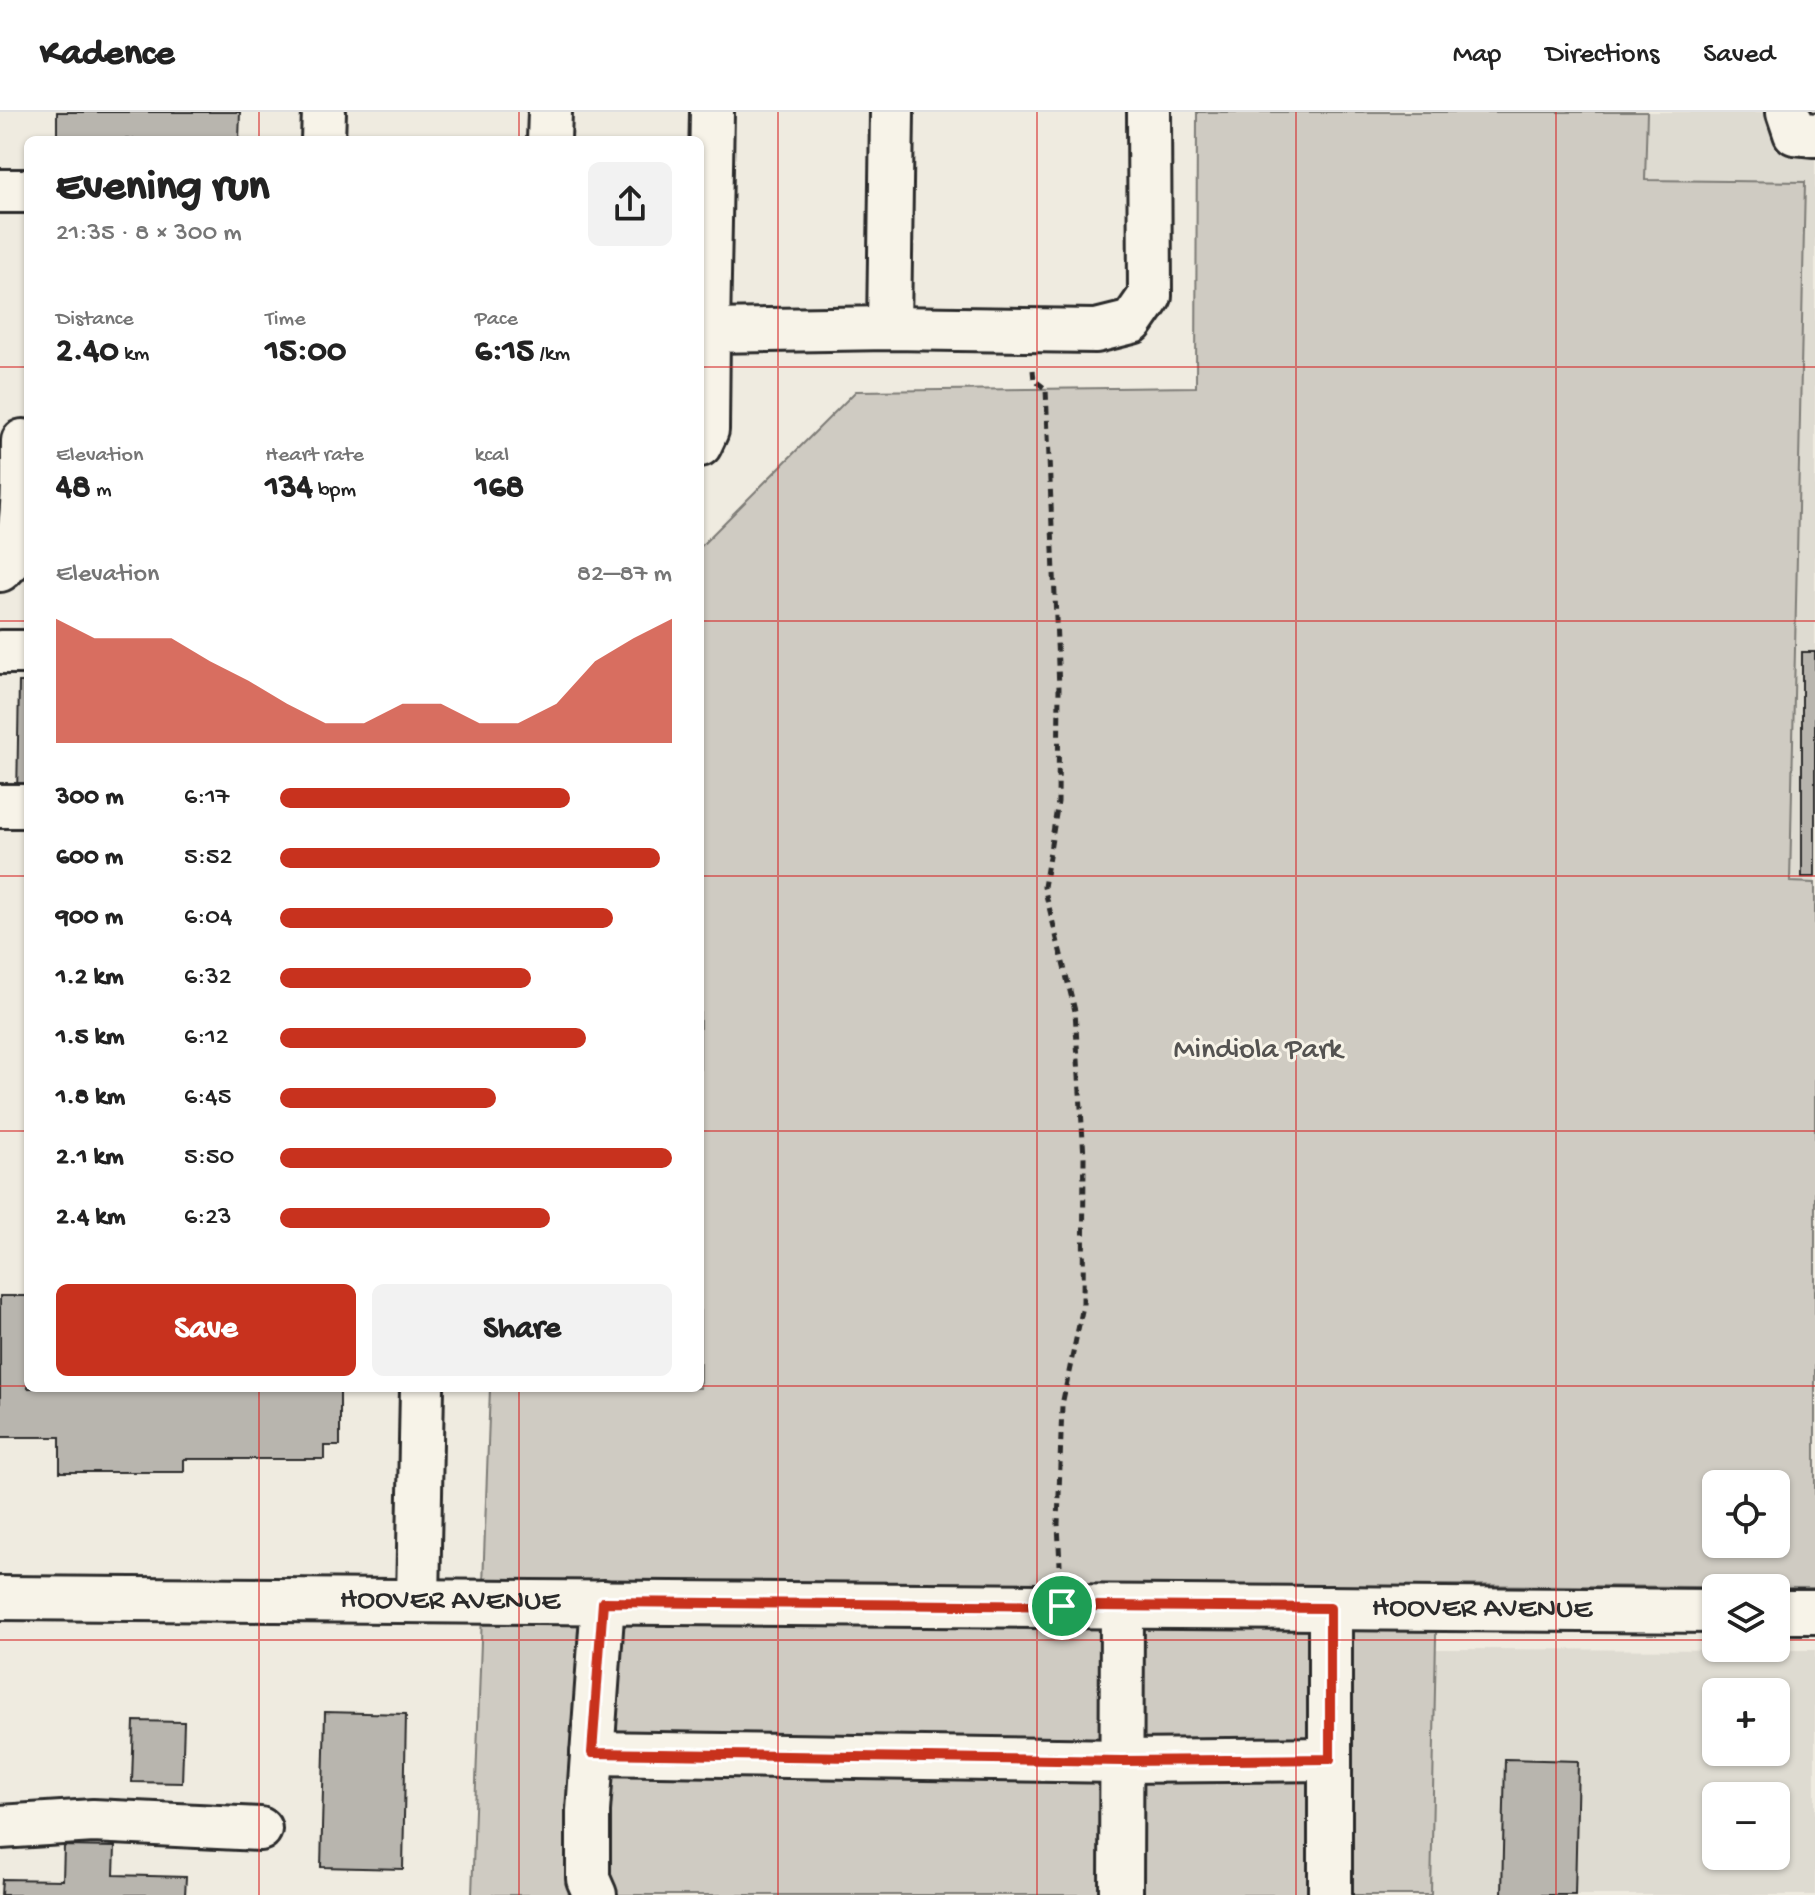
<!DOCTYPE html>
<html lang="en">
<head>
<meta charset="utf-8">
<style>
  :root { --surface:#fff; --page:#f2f2f2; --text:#222; --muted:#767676; --line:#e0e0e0; --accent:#c8321e }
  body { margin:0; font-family:"Gochi Hand",sans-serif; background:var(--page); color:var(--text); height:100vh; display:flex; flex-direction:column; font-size:30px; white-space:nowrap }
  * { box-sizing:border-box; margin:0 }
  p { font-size:26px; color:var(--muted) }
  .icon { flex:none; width:44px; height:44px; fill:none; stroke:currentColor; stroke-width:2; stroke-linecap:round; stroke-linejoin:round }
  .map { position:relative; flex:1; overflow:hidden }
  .drawer { position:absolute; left:24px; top:24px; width:680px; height:1256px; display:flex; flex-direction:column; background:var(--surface); border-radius:12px; box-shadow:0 2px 6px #0004 }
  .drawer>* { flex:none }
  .tools { position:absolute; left:1702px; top:1358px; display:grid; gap:16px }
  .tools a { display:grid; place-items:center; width:88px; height:88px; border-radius:12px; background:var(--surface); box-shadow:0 2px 6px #0004; font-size:40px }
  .pin { position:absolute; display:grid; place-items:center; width:68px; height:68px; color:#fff; margin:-34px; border:4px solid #fff; border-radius:50%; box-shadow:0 2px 8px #0007 }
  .round { display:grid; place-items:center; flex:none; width:84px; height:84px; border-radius:12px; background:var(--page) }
  .overview { display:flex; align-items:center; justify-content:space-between; height:136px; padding:0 32px }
  h1 { font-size:44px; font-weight:700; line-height:60px }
  .figures { display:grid; grid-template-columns:repeat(3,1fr); gap:12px; height:136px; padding:8px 32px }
  .figures div { display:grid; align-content:center }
  .figures b { font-size:34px; font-weight:700 }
  .figures small { font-size:22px; font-weight:400 }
  .figures p { font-size:22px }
  .chart { height:224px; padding:16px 32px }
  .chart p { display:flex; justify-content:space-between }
  .chart svg { width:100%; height:144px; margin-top:8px; fill:var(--accent); opacity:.7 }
  .primary-button { display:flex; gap:16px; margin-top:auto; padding:16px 32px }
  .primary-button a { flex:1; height:92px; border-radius:12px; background:var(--accent); color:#fff; font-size:32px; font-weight:700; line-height:92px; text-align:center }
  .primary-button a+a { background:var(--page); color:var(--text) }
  ul { padding:0 32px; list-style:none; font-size:26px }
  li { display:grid; grid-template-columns:128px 96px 1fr; align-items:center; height:60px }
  li i { height:20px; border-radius:10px; background:var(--accent) }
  header { display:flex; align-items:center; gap:48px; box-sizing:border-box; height:112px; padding:0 40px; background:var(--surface); border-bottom:2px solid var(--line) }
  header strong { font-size:38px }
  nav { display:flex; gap:44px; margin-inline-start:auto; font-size:28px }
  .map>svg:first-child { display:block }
  .built { fill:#dedbd1; fill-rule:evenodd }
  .green { fill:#cfcbc2; stroke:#7d7b76; stroke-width:2; fill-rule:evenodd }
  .building { fill:#b8b5ae; stroke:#2b2b2b; stroke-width:2 }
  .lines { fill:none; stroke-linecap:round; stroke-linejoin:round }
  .minor-casing { stroke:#2b2b2b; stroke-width:48 }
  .path { stroke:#2b2b2b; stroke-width:5; stroke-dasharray:8 6; stroke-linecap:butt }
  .minor { stroke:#f7f3e8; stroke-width:42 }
  .route-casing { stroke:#fff; stroke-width:16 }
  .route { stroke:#c8321e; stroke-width:10 }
  .grid { fill:none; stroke:#d62828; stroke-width:2; stroke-opacity:0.55 }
  .labels { text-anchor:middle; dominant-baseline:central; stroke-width:6; stroke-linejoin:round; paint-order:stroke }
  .park-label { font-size:30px; fill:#545351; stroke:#f7f3e8 }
  .street-label { font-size:30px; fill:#2b2b2b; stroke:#f7f3e8 }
</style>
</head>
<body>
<header>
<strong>Kadence</strong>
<nav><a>Map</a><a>Directions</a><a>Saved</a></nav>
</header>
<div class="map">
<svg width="1815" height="1783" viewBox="0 0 1815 1783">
  <rect width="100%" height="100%" fill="#efebe0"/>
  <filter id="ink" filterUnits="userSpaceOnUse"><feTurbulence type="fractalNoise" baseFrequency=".0125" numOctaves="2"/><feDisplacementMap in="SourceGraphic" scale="16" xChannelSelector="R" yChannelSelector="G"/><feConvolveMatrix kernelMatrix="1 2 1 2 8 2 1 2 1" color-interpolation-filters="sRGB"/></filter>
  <g filter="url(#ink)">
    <path class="built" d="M1647,0H1815V771H1790L1645,68Z
      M1435,1537L1815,1538V1783H1431ZM1716,1580H1776V1640H1716ZM1716,1684H1776V1744H1716Z"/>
    <path class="green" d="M1197,0H1647L1645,68L1805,70L1790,770L1815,771V1476L1437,1473L1431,1783H472L490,1276H700V435L856,279L1196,275ZM1716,1372H1776V1432H1716Z"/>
    <path class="building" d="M57,0H240L239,28L57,27Z
      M1802,540H1815V765H1802Z
      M19,570H28V685H17Z
      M0,1184H28V1276H340V1334H324V1347H184V1360H60V1325H0Z
      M325,1600L406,1602L403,1757L321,1755Z
      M134,1609L184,1610L182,1671L132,1670Z
      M1505,1647L1578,1649L1575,1783H1502Z
      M64,1734L115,1735L114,1763L186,1765L185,1783H1L2,1767L63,1768Z"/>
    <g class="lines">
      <g class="minor-casing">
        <g id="minor">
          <path d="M712,0L708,219L889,216L1096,219L1132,210L1150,184L1149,0"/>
          <path d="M1788,0L1795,21L1815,23"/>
          <path d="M323,28L324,0"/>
          <path d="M549,28L550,0"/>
          <path d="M0,79H28"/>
          <path d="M889,216L892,0"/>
          <path d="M700,333L707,318L708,219"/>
          <path d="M0,458C29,439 22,361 23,329"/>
          <path d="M0,540H28"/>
          <path d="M0,694H28"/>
          <path id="s1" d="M0,1486L1716,1499"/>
          <path d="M418,1489L422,1276"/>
          <path d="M1330,1496V1783"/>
          <path d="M1776,1500H1815"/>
          <path d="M592,1641L1122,1649L1330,1647"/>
          <path d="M0,1715L93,1709L260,1717"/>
          <path d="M595,1783L588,1767V1699L603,1490"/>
          <path d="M1121,1783L1122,1495"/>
        </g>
      </g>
      <path class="path" d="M1033,258L1034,268L1046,277L1059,576L1058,690L1044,775L1075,899L1084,1045L1083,1194L1062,1293L1058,1412L1060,1453"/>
      <use href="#minor" class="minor"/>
    </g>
  </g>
  <g class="lines" filter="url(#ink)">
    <g class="route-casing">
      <path id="route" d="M603,1490L1330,1496V1647L1122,1649L592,1641Z"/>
    </g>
    <use href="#route" class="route"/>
  </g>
  <path class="grid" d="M259,0V28M519,0V28M778,0V1783M1037,0V1783M1296,0V1783M1556,0V1783M0,255H28M700,255H1815M0,509H28M700,509H1815M0,764H28M700,764H1815M0,1019H28M700,1019H1815M0,1274H28M700,1274H1815M259,1276V1783M519,1276V1783M0,1528H1716M1776,1528H1815"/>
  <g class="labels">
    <g class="park-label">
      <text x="1258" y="939">Mindiola Park</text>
    </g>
    <g class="street-label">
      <text stroke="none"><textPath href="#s1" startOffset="450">HOOVER AVENUE</textPath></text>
      <text stroke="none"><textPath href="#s1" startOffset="1482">HOOVER AVENUE</textPath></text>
    </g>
  </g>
</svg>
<div class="tools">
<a><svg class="icon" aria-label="locate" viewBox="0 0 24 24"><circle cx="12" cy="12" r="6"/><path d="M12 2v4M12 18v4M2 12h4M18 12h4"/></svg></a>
<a><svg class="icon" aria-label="layers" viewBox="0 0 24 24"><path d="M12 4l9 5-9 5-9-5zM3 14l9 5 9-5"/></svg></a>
<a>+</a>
<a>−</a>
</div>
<div class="pin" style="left:1062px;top:1494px;background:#1e9e55"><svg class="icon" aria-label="arrive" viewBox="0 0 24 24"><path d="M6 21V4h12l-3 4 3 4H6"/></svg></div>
<section class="drawer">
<div class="overview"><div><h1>Evening run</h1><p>21:35 · 8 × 300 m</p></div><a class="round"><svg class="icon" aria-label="share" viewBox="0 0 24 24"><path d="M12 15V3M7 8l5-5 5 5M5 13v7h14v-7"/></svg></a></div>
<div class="figures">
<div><p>Distance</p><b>2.40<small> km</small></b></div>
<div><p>Time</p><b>15:00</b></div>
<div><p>Pace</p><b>6:15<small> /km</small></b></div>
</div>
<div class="figures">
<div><p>Elevation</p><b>48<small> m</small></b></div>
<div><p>Heart rate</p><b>134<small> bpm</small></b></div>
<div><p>kcal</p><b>168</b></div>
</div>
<div class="chart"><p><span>Elevation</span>82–87 m</p>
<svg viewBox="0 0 160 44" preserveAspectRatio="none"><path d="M0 44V6L10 12L20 12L30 12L40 19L50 25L60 32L70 38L80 38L90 32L100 32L110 38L120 38L130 32L140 19L150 12L160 6V44z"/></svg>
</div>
<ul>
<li><b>300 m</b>6:17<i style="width:74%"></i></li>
<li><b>600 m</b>5:52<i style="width:97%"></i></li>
<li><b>900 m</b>6:04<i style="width:85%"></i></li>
<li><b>1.2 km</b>6:32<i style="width:64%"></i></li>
<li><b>1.5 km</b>6:12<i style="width:78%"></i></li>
<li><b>1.8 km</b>6:45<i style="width:55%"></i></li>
<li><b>2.1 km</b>5:50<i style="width:100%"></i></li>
<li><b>2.4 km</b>6:23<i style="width:69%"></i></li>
</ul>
<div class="primary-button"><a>Save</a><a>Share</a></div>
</section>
</div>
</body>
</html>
